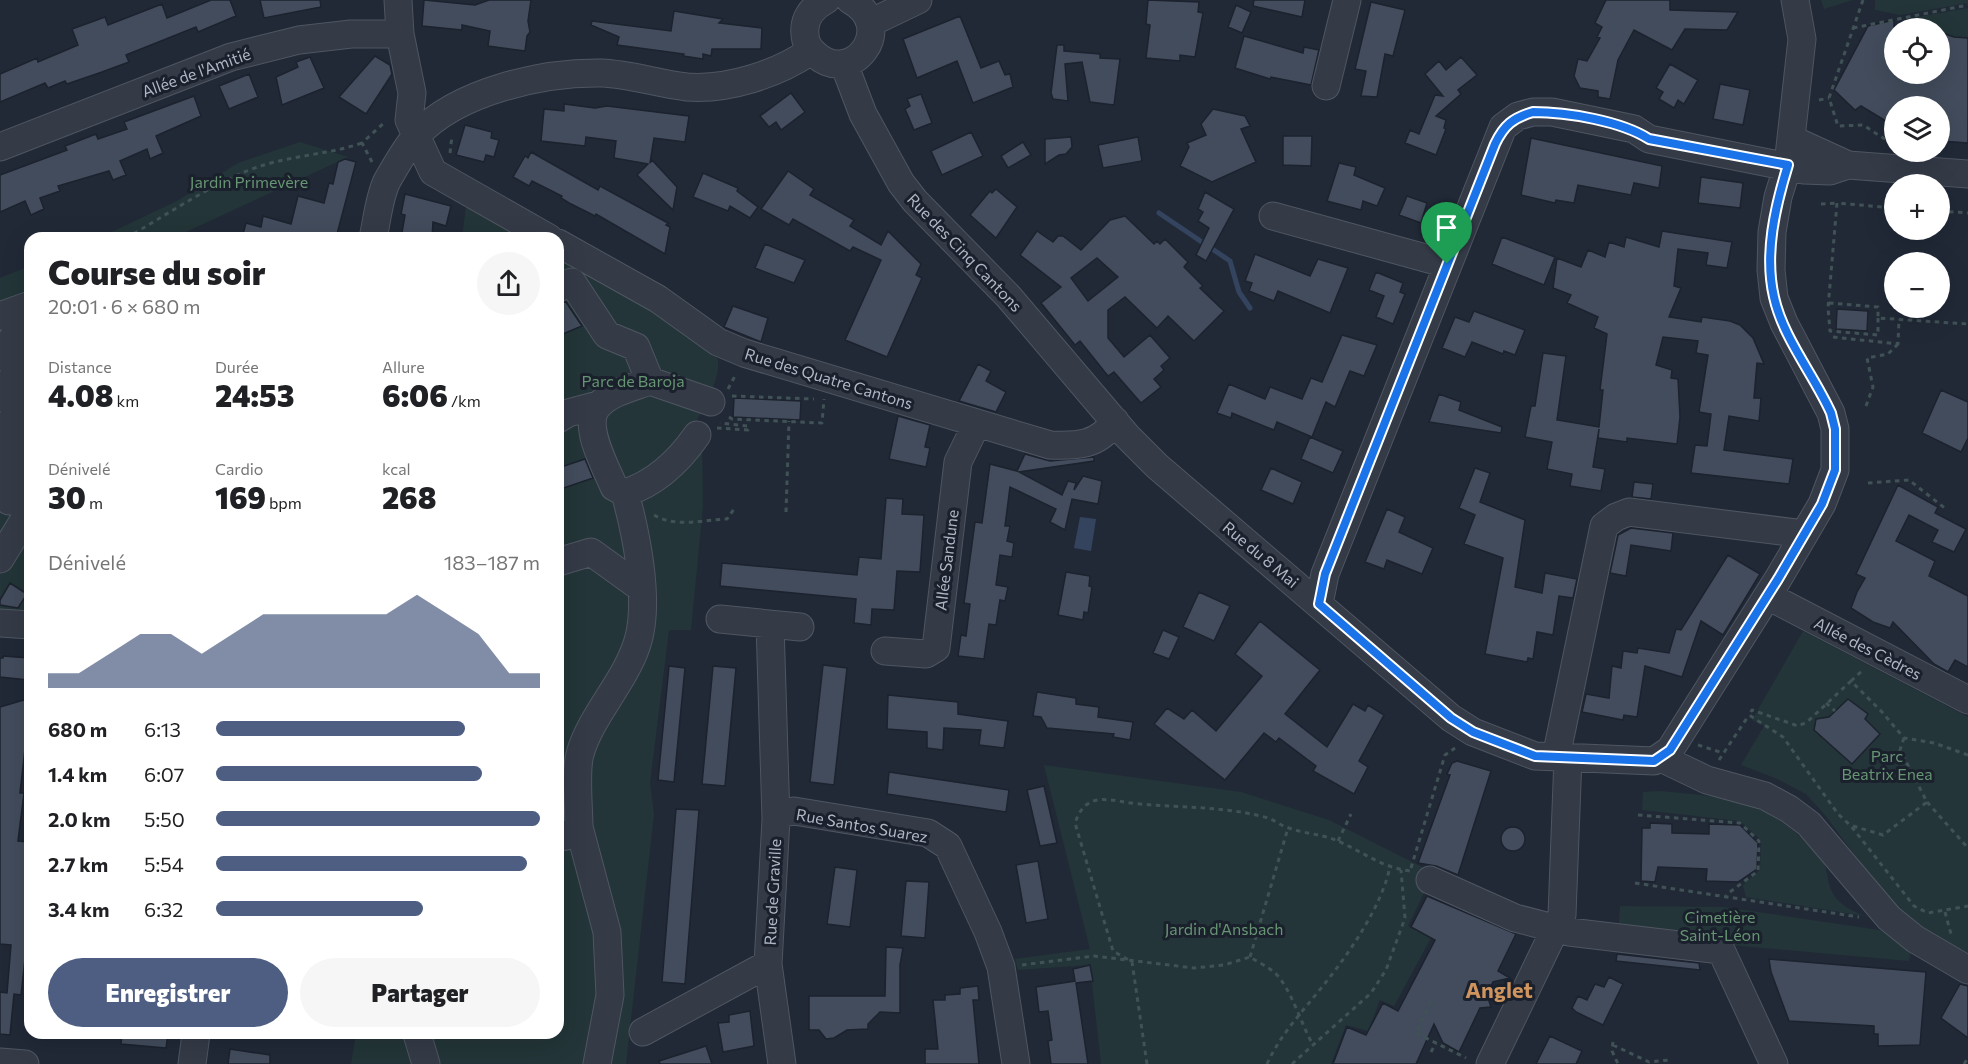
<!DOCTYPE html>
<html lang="fr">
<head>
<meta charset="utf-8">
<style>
  :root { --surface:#fff; --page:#f6f6f6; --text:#202124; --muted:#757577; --accent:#4d5e82 }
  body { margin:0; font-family:Commissioner,sans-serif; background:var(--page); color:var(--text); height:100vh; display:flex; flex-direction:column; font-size:22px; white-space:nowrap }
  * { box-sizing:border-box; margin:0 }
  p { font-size:20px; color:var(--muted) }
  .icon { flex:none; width:33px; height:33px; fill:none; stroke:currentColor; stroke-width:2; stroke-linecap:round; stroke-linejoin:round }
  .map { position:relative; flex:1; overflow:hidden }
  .sheet { position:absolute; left:24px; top:232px; width:540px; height:807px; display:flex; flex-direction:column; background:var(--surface); border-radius:18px; box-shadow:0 6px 24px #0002 }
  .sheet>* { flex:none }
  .tools { position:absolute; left:1884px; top:18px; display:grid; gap:12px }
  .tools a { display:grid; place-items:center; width:66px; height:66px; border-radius:50%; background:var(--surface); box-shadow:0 6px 24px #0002; font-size:30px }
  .pin { position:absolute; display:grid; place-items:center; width:51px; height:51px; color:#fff; margin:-62px -26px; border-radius:50% 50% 50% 0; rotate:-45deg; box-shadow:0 0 6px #0007 }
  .pin .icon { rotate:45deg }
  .round { display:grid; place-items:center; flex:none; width:63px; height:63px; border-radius:32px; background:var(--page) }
  .overview { display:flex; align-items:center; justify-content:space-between; height:102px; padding:0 24px }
  h1 { font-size:33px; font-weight:800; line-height:45px }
  .figures { display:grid; grid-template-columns:repeat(3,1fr); gap:9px; height:102px; padding:6px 24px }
  .figures div { display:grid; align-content:center }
  .figures b { font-size:30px; font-weight:800 }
  .figures small { font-size:16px; font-weight:400 }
  .figures p { font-size:16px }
  .chart { height:168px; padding:12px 24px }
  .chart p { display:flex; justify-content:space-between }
  .chart svg { width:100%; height:108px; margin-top:6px; fill:var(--accent); opacity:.7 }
  .action { display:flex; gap:12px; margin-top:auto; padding:12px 24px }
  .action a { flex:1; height:69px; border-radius:36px; background:var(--accent); color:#fff; font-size:24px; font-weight:800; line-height:69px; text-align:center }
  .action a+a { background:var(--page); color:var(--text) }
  ul { padding:0 24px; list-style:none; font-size:20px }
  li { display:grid; grid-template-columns:96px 72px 1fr; align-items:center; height:45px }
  li i { height:15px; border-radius:8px; background:var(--accent) }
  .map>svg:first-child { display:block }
  .green { fill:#233538 }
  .water { fill:#35445e }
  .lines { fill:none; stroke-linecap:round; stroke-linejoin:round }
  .stream { stroke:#35445e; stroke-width:5 }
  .building { fill:#424c5c; stroke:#1c222e; stroke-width:1.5; fill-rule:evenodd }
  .minor-casing { stroke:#4f5662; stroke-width:29 }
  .path { stroke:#405255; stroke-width:3; stroke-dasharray:4.5 4.5; stroke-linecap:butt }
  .minor { stroke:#343b47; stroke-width:27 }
  .route-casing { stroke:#fff; stroke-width:12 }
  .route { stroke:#1a73e8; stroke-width:8 }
  .labels { text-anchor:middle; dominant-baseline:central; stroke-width:6; stroke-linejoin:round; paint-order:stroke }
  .street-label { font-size:16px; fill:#afb6c4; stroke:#1a202c }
  .park-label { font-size:16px; fill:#679473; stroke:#1a202c }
  .district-label { font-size:22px; font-weight:bold; fill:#d0955e; stroke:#1a202c }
</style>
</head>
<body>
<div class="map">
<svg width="1968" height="1064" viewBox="0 0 1968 1064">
  <rect width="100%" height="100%" fill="#212937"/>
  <path class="green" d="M1821,0H1853L1824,9Z
    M1875,0H1968V3L1900,15L1875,10Z
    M1968,8V38L1954,37L1940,32V28H1932L1907,19Z
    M300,142L348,157L173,238H99L177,201L238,163Z
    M466,207L526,238H462Z
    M558,256C589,272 714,329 718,361C720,383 701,411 692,430L702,442L703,506L691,630H669L650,783L654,814L626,1064H351L356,1034H558Z
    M30,266V611L28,614L0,613V278Z
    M1803,631L1968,717V956L1922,931L1876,884L1825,815L1806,794L1775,778L1741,765L1764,726L1752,720Z
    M1044,765L1241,792L1329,820L1428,870V885L1408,926L1431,938L1394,1006L1380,1000L1368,1031L1346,1025L1331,1064H1101L1090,965L1018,970L1015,959L1090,949Z
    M1659,791C1730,797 1776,801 1823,862C1827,868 1827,877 1829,884C1834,902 1849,910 1865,916L1746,897L1743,885L1760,870L1761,840L1740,821L1642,810L1643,792Z
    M1620,906L1724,907L1886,931L1911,951L1909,961L1618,935Z"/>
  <path class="water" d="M1080,517L1096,519L1091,551L1074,548Z"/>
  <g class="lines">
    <path class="stream" d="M1159,213L1230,261L1239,292L1250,308"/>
  </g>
  <path class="building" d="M211,0H230L236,16L198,32L196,27L126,55L129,62L102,72L67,84L65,81L48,88L45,83L0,102V74L37,58L38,62L78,45L72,29L105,17L108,25L162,4L167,18Z
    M260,0H320L321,7L264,18Z
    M424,0L475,5L489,0H531L528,21L530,32L527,36L525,51L488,46L490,31L462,25V30L422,26Z
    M1148,0L1199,2L1198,12L1203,13L1195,57L1180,55V61L1146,58L1150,25L1146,24Z
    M1254,0H1305L1302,17L1253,6Z
    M1606,0H1670V10L1738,12L1727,30L1685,29L1672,50L1634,30L1618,60L1610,99L1598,97V91L1580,88L1574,76L1578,59L1587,61L1600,38L1597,37L1602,27L1595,23Z
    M1371,2L1405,10L1393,56L1385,54L1377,97L1361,96L1366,71L1355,69Z
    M1236,5L1251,12L1242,33L1228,27Z
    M674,11L723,19L719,23L762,28L761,49H712L711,56L703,54V59L683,56L684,54L617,45L619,37L591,25L592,21L671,31Z
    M960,16L981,68L999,61L1005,75L1010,74L1013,87L973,103L957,61L917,78L903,39Z
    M1894,20V74H1940V32L1954,37L1968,38V143L1940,141V106H1894V126L1861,106L1855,110L1834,90L1868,26Z
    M1244,36L1303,53L1304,47L1319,50L1311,85L1271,77L1270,79L1235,68Z
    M1057,45H1064V51L1100,54V58L1120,59L1114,105L1090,102L1082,62L1065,64L1068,101L1053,99L1051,93Z
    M375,56L390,65L392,74L366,114L339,97Z
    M310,57L324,88L282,105L276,77L298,67L296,62Z
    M1461,57L1477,75L1458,90L1461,94L1436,116L1446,120L1444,128L1446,129L1436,155L1405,143L1410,130L1419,134L1435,95L1443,96L1425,74L1439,61L1446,70Z
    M1670,64L1698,80L1684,104L1678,100L1674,108L1659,99L1663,92L1656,88Z
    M249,74L258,97L229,109L219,86Z
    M1720,84L1750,90L1743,125L1713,119Z
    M791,93L805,112L781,130L776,122L769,127L760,116Z
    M921,94L932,123L914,130L905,109L910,106L907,99Z
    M194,96L201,116L156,136L163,153L150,159L147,149L120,161L126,175L113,180L109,171L58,186L60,191L40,198L44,209L31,215L25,201L0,212V175L67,150L65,146L96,134L98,139L127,129L124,122Z
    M564,104L595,108L607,106L689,116L685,142L654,138L650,163L652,160L677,187L673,210L637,175L648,164L614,158L616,141L586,137L585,146L541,141L544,109L564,111Z
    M1213,109L1245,116L1250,126L1241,129L1256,162L1212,182L1180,166L1189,147L1187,143L1206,135L1201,124Z
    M465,125L492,132L491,138L499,140L494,157L486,155L484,162L456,155Z
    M971,132L983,156L942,175L931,151Z
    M1283,136H1312L1311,166L1283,165Z
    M1071,137L1072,147L1066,154L1059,155L1045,164V139Z
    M1138,137L1142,161L1103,168L1098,145Z
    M1531,138L1662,166L1659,188L1634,183L1631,195L1578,185L1574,203L1556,200L1555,203L1521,195Z
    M1023,142L1031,155L1008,168L1001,156Z
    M531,152L598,190L600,186L668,223L666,225L670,227L665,254L596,214L595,216L569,203L561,198L562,196L532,181L529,186L513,177L525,156L528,158Z
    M345,159L356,162L336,238H242L246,223L261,227L263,216L291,224L298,196L324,203L329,183L333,184L338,162Z
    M1339,163L1356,167L1354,175L1385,188L1377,206L1363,201L1361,210L1327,201Z
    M788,171L814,189L810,195L854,220L850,226L881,245L888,231L921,264L916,275L922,278L887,357L845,340L881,260L853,247L850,251L793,219L789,225L761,209Z
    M703,173L738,188L737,191L758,207L750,218L730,206L728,211L693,197Z
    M1701,177L1743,183L1740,208L1698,203Z
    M996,189L1017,207L996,238L970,215L990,191L992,193Z
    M1205,192L1234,209L1206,261L1196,255L1209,228L1198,221L1203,212L1198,209Z
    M405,194L451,206L446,226L433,222L432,238H401L405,215L401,214Z
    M1407,196L1427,203L1421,223L1399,215Z
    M1125,216L1154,244L1157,241L1160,244L1165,239L1188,262L1184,267L1203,286L1200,288L1224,311L1194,341L1168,316L1157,328L1125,297L1108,310V338L1124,357L1150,335L1170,358L1161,366L1164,370L1154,379L1161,387L1141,403L1114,372L1108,376L1080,341L1075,345L1041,303L1061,287L1020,255L1037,231L1053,242L1058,236H1063L1081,250L1110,220ZM1097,258L1118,277L1088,301L1071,278Z
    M1662,231L1732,242L1727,268L1706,265L1708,253L1678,249L1674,286L1681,288L1669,317L1701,322L1702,317L1730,321L1740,325L1753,338L1764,364L1757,363L1754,398H1761L1759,421L1729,416L1724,450L1793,459L1789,484L1691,473L1695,445L1707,446L1711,414L1699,412L1708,355L1696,353L1698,341L1663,337L1656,365L1672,370L1671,378L1678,379L1680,417L1677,444L1627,438V442L1598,438L1599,429L1593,467L1605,469L1601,491L1570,486L1572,474L1547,469L1552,442L1525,437L1531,406H1535L1543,353L1566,356L1557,420L1599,427L1603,390H1600L1607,334L1594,328L1598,317L1567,303L1571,295L1553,288L1557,258L1581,267L1588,250L1605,257L1609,242L1624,247L1626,237L1659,247Z
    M1502,237L1555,257L1544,285L1492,264Z
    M765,244L805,260L794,283L755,268Z
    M1255,254L1310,276L1318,259L1348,268L1330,313L1278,291L1274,301L1249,291L1252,283L1245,281Z
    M1376,272L1403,283L1400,292L1405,294L1393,324L1376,317L1384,296L1369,290Z
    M566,302L582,326L558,336V303Z
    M733,306L768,318L761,342L724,327Z
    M1837,309L1868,311L1867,331L1836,329Z
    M1474,311L1525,330L1515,355L1504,351L1503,354L1472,342L1465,357L1442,348L1455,317L1469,322Z
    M1342,335L1377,345L1364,376L1350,371L1335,407L1326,402L1312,437L1277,422L1274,430L1232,413L1231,418L1217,413L1229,384L1265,399L1270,387L1302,399L1311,378L1322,382Z
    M978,364L991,371L986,381L1006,392L996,412L959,401Z
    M1941,390L1968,402V438L1961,452L1922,433Z
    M1439,394L1461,402L1459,410L1502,427L1501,433L1429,422Z
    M734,398L801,401L800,420L733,417Z
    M898,416L930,425L925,447L930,448L926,467L889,459Z
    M1310,437L1343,451L1333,473L1301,459Z
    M1025,454L1050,461L1094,457V461L1019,472L1062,495L1068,481L1076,483L1074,490L1083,476L1102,481L1098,504L1072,499L1065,530L1050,522L1056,509L1010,487L1005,526H1010L1007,541L1014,543L1012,557L1000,555L996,585L1008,587L1005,601L1000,600L996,625L989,624L984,659L958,656L961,635L966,636L970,604L964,603L975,522L982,523L990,464L1017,471Z
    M585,459L593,478L558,490V468Z
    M1271,468L1302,482L1293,504L1261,490Z
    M1475,468L1490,473L1480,502L1525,520L1515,587L1542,593L1545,573L1577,579L1573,598L1559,596L1553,635L1537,632L1533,659L1528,658L1527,662L1485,654L1503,558L1464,544L1475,515L1459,508Z
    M1634,482L1653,484L1651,499L1632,497Z
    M1898,485L1938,507L1935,513L1966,529L1954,552L1932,542L1938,530L1909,515L1896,541L1935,561L1929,576L1968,596V667L1955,660L1948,672L1934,664L1893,622L1890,628L1873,622L1851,608L1857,592L1865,578L1856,574Z
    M886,498L903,499L902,514L924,515L920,572L897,571L894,610L872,609L871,625L854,623L856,599L720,586L722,563L857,575L859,557L881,559Z
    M1387,509L1405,517L1399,532L1433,548L1422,574L1387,560L1384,569L1365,562Z
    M1631,528L1673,533L1671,551L1631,545L1626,576L1610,573L1618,535Z
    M1728,555L1760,574L1723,635L1701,621L1682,677L1645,666L1637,717L1624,715L1623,720L1582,712L1586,694L1609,698L1612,666L1621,668L1623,651L1637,653L1638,648L1669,653L1676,629L1681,630Z
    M1066,572L1090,576L1089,586L1092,587L1088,613L1084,612L1083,620L1058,615Z
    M10,583L27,594L18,608L0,605V600Z
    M1199,592L1230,606L1214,641L1183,627Z
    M1260,621L1320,670L1285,714L1327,747L1353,704L1365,711L1368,705L1384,715L1359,761L1368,767L1354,794L1313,771L1316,766L1279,738L1276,742L1264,733L1225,780L1154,724L1167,708L1184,719L1192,710L1216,731L1262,676L1235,654Z
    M1163,630L1179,637L1169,659L1153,653Z
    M3,656L29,658L28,680L0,677V658H3Z
    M823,665L847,668L834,785L810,782Z
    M669,666L685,668L674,782L658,780Z
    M713,666L736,668L725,786L702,784Z
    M1037,692L1076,698V704L1099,707L1098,717L1133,722L1130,740L1113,737L1114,734L1047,728L1041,717L1033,716Z
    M888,695L958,702V714L1008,721L1004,748L979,745L981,730L944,728L943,750L927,748V732L887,729Z
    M27,699V705H30L20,793H24L18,841L30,842V960L25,959L21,995L14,994L10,1035L0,1034V992L7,993L11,945L0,944V707Z
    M1848,699L1868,714L1865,719L1880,734L1852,764L1814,730L1816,719L1829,717Z
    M1457,761L1491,771L1458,875L1436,866L1418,863L1450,775L1447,774L1452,763Z
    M889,772L1009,790L1006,812L887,794Z
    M1044,786L1057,843L1040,846L1027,790Z
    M676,809L699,810L685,984L662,982Z
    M1650,823L1672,824V833L1709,834V824L1740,825L1758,843L1757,869L1738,882L1706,881L1707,869L1658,867L1655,882L1641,881L1642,828H1650Z
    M1501 839a12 12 0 1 1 24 0a12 12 0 1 1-24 0Z
    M1038,861L1048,919L1026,923L1016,865Z
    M835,867L857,870L850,927L827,924Z
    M906,881L929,882L925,938L901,936Z
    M1427,896L1516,934L1498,971L1510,978L1493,982L1487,995L1491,1007L1480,1008L1459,1052L1443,1043L1434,1024L1416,1064H1333L1347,1027L1366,1035L1383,1003L1398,1011L1435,940L1411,927Z
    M886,947L903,948L900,965V1013L880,1012L868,1024V1029L847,1030L834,1038L826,1039L819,1030H809V996H885Z
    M1617,954L1699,963L1700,970L1616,961Z
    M1769,959L1926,972L1920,1045L1878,1046V1034H1874V1026L1789,1021L1771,972Z
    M1090,965L1093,981L1076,983L1088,1064H1051L1048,1041L1052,1040L1048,1011L1039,1012L1036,987L1075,981L1073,969Z
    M1609,977L1623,984L1603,1025L1576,1012L1572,1008L1578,996L1587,1000L1595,984L1604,987Z
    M1960,984L1968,986V1038L1941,1018Z
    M978,986L979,1000H973L979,1064H925V1049H938L933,1000H945V995L960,994V988Z
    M750,1011L754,1046L723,1052L718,1023L729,1022V1015Z
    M122,1034H168L166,1048L121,1044Z
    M1550,1036L1582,1051L1576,1064H1536Z
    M706,1046L712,1064H660L659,1061Z
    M230,1049L270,1055V1064H228Z"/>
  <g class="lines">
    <g class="minor-casing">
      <path id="minor" d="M398,0L400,34L412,93L409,120L433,172L549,238
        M826,0C813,7 803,18 805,34C805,41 809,49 815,54C851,88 899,27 850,0
        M870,23L918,0
        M844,64L863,114L901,183L915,201L1008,296L1127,436L1157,466L1451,718L1473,732L1535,756L1654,761L1670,750L1778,579L1822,504L1835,470V429L1831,413L1784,323L1774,298L1771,270L1772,232L1778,197L1788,165L1802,39L1795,0
        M1326,86L1347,0
        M1791,139L1848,165L1968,174
        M0,147L231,57L299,40L351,34H400
        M1273,216L1447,264
        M373,238C377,221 379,197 387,181C395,167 406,147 417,135C458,91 543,72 602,73C630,74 659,84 687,87C729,90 777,74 811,51
        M558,243L658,299L718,342L744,353L1050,445C1077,446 1098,446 1115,421
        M558,288L572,282L607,335L636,347L650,381
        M0,316L30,305
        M0,357L30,312
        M0,398L30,349
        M558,419L568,413L598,405
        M697,435C679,461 656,483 625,493L614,487C606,467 580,423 599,405C611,392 634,387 650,381L711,402
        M0,439L30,390
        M0,477L30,428
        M9,501L30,467
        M0,559L30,510
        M558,562L591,552L641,588
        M1768,596L1968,700
        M1319,604L1325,574L1503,127L1518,116L1533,112H1552L1634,129L1649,139L1804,170L1830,171L1848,165
        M720,619L800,627
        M0,623L30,625
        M770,624L776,819L768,964L782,1064
        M885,651L926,654L936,648L958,462L977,423
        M1556,757L1604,526L1616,517L1629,512L1804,534
        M1661,758L1707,780L1765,796L1789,809L1809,824L1889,918L1915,939L1968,970
        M776,819L783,813L794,811L928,833L948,846L988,932L1001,967L1016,1064
        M579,827L607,932L610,995L597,1064
        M558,837L566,836L579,827C579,809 575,771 580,754C591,714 629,678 639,637C649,596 636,533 625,493
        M1430,880L1515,918L1569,932L1721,950L1774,1064
        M643,1032L768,964
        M417,1034L426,1064
        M0,1062L25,1064
        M192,1064L196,1034
        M1490,1064L1562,915L1568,757"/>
    </g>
    <path class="path" d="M1863,0L1829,98L1838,126L1863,125L1894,145
      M1853,28L1968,5
      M1819,100L1829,98
      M450,153L452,136
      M372,162L362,143L386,121
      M1821,204L1837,203
      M1940,211L1968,213
      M126,238C167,215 220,178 264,165C297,155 330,154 362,143
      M1829,303L1878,307V318L1968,324
      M1878,318V335L1830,331L1828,308L1837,203L1894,208
      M1833,337L1898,344L1899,319
      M728,389L736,374
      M732,396L814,399
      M1866,406L1873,387L1867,358L1888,354L1898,344
      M729,417L732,419L822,423L824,399
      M717,428L748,430V426L720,423
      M1868,483L1909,480L1946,509
      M786,512L789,421
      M654,515C676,528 702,520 727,519L734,509
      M1851,681L1864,669
      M1826,703L1835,711
      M1698,745L1723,753
      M1968,755L1934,743L1904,738L1882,712L1851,681L1807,722L1798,726L1752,710L1749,715L1783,737L1838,814L1851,826L1914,906L1928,913L1968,906
      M1719,760L1749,715
      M1927,802L1968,848
      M1638,815L1740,823L1759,841L1758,871L1726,895
      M1853,826L1883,835L1927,802L1900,750L1904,738
      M1338,841L1351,814
      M1411,868L1445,755L1455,748
      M1635,883L1859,917
      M1945,912L1951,934
      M1250,957L1288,828
      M1022,965L1094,956L1194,968L1224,965L1250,957C1258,962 1268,967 1275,973C1291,988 1301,1024 1313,1045
      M1431,1001L1416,1033L1466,1058
      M1613,1042L1612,1051L1618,1064
      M1613,1045L1649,1062L1669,1060
      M1431,1052L1436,1043
      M1147,1064L1132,962L1113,951L1075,823C1087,788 1111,802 1140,804C1184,808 1225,806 1268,818C1275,820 1281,826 1289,828C1305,834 1322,834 1338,841C1361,851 1383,868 1410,871
      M1267,1064C1281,1033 1305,1009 1326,982C1350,952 1383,904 1390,866
      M1292,1064L1371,993L1386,970L1405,918L1401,870
      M1964,1064L1968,1058"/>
    <use href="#minor" class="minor"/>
  </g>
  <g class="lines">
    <g class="route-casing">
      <path id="route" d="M1533,112C1567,112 1621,121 1649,139L1788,165C1775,207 1764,254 1774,297C1783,338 1814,375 1831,413L1835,429V470L1822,504L1778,579L1670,750L1654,761L1535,756L1473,732L1451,718L1319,604L1325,574L1495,144C1504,125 1513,118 1533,112Z"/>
    </g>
    <use href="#route" class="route"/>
  </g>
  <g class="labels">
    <g class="street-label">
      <text transform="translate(196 72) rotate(-20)">Allée de l'Amitié</text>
      <text transform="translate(965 252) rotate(46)">Rue des Cinq Cantons</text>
      <text transform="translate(829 378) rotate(17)">Rue des Quatre Cantons</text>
      <text transform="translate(1261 554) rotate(40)">Rue du 8 Mai</text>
      <text transform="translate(946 560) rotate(-83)">Allée Sandune</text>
      <text transform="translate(1868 648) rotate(27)">Allée des Cèdres</text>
      <text transform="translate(862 825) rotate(10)">Rue Santos Suarez</text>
      <text transform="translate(772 892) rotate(-87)">Rue de Graville</text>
    </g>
    <g class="park-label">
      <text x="249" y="181">Jardin Primevère</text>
      <text x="633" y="380">Parc de Baroja</text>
      <text x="1887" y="755">Parc<tspan x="1887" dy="18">Beatrix Enea</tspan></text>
      <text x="1720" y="916">Cimetière<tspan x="1720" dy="18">Saint-Léon</tspan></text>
      <text x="1224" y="928">Jardin d'Ansbach</text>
    </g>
    <g class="district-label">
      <text x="1499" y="989">Anglet</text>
    </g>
  </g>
</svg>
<div class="tools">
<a><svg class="icon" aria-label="locate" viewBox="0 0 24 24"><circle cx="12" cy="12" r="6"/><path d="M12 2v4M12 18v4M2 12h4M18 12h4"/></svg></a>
<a><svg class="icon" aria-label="layers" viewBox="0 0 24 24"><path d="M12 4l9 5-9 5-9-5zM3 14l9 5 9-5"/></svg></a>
<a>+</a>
<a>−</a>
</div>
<div class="pin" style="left:1447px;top:264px;background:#1e9e55"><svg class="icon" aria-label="arrive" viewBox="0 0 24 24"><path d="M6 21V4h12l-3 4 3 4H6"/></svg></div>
<section class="sheet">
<div class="overview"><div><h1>Course du soir</h1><p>20:01 · 6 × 680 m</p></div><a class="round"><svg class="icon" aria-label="share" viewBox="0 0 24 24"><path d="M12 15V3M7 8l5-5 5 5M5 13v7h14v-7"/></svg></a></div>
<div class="figures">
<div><p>Distance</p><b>4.08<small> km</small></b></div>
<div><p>Durée</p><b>24:53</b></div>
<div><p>Allure</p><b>6:06<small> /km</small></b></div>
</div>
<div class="figures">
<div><p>Dénivelé</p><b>30<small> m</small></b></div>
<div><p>Cardio</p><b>169<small> bpm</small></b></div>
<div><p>kcal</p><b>268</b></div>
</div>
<div class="chart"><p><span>Dénivelé</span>183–187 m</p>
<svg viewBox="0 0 160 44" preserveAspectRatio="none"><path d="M0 44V38L10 38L20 30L30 22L40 22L50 30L60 22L70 14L80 14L90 14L100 14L110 14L120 6L130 14L140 22L150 38L160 38V44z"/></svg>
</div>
<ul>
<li><b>680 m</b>6:13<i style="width:77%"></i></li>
<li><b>1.4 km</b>6:07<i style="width:82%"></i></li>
<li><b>2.0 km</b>5:50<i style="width:100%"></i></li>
<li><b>2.7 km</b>5:54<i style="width:96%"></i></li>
<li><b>3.4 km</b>6:32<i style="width:64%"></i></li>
</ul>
<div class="action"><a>Enregistrer</a><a>Partager</a></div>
</section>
</div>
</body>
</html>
